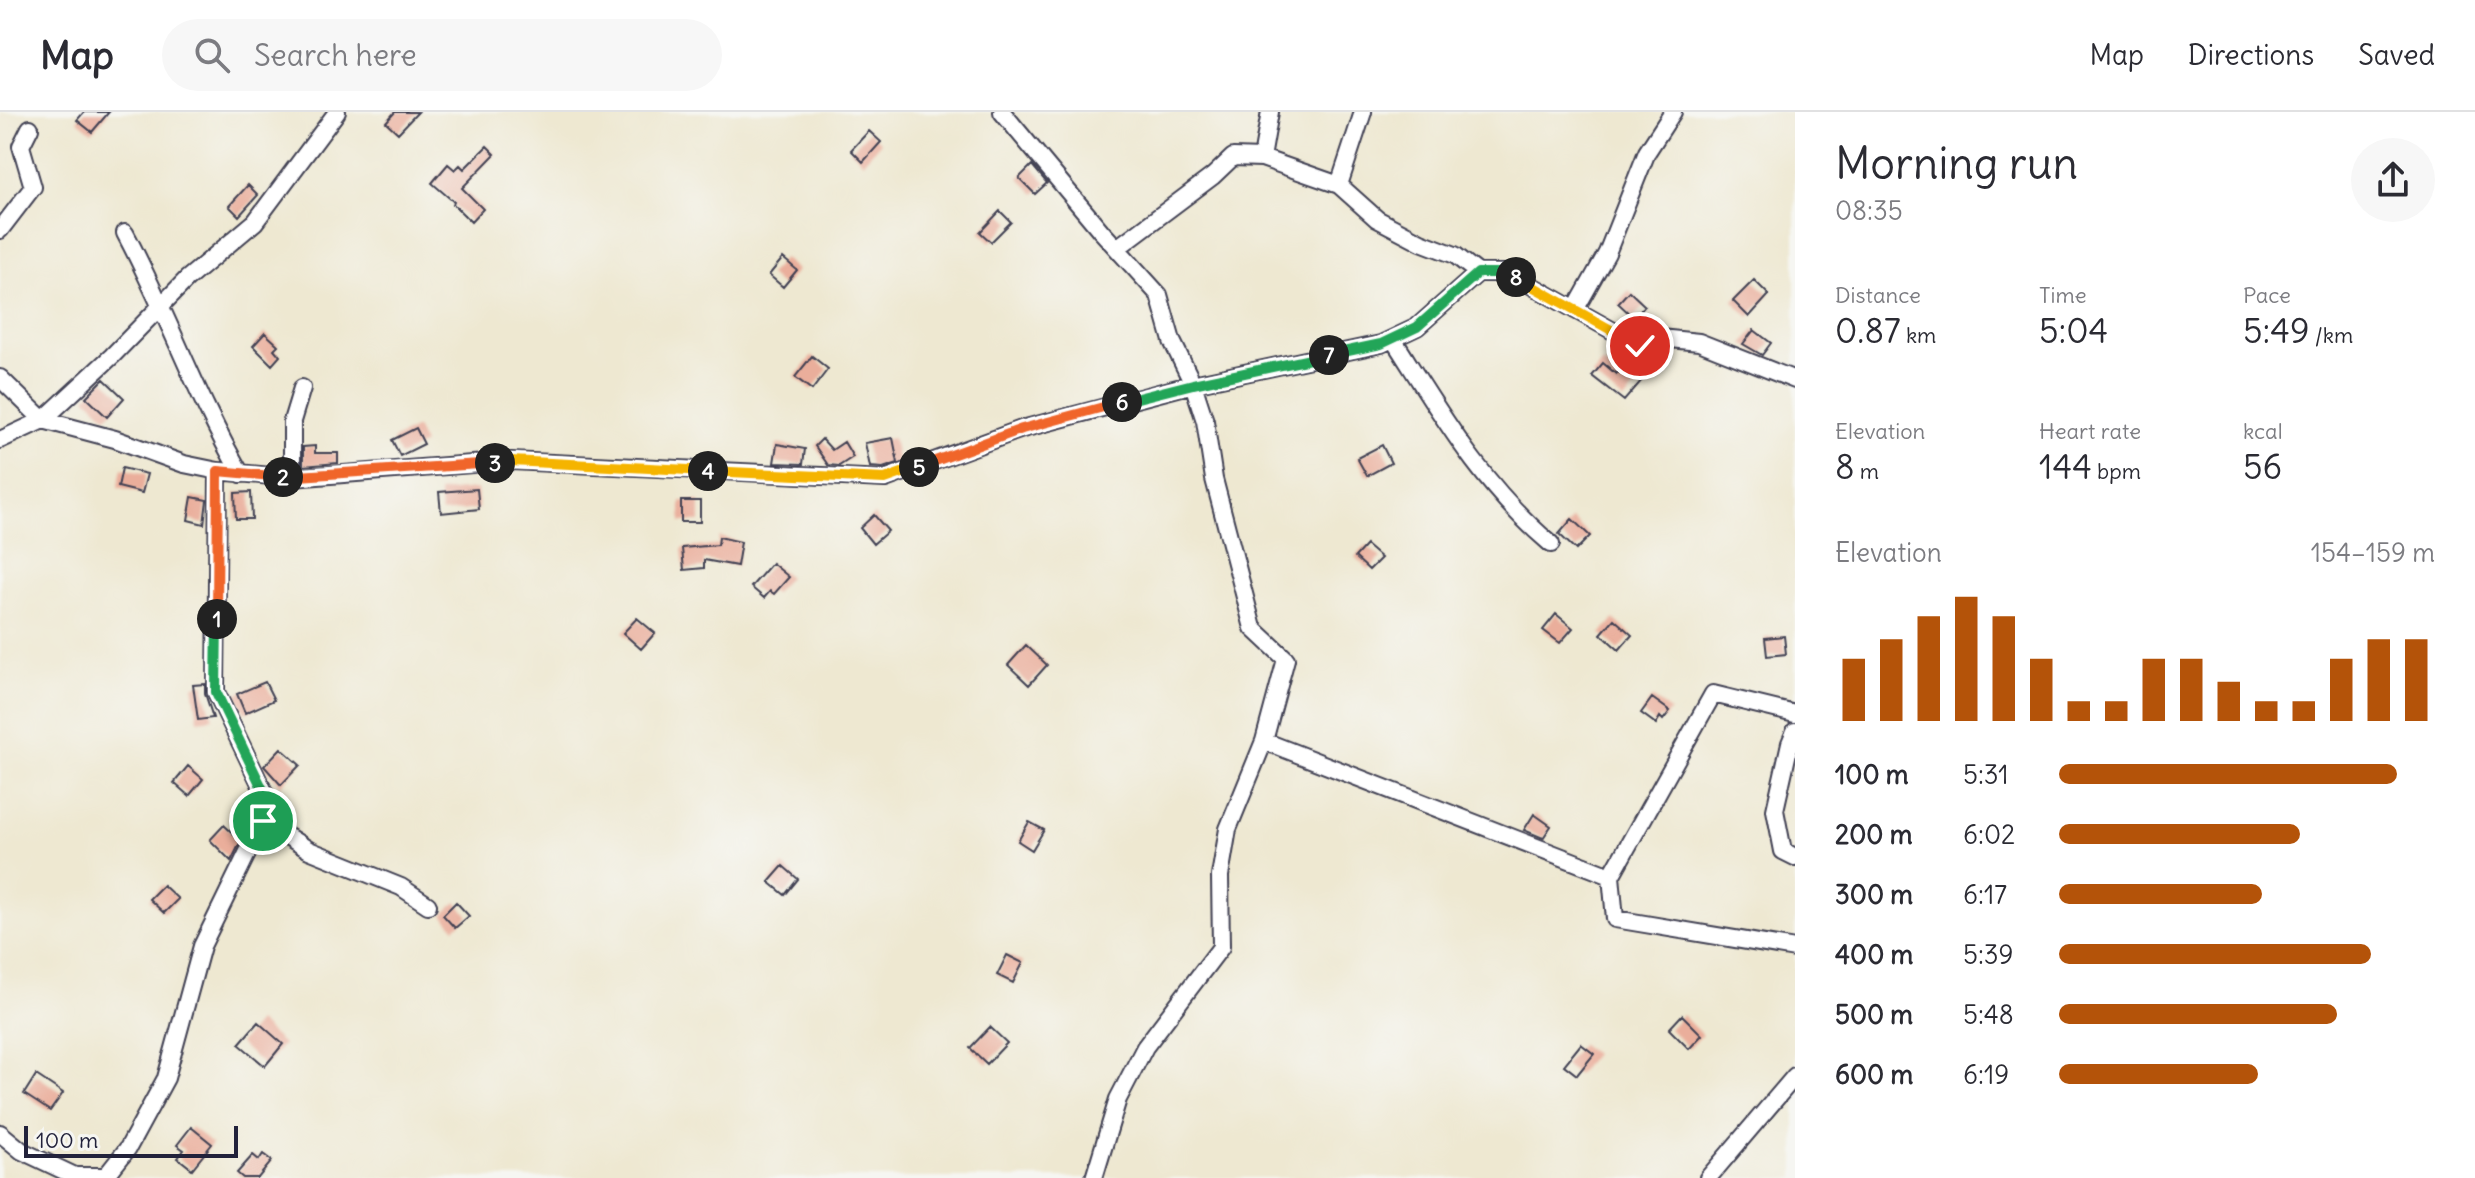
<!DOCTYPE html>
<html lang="en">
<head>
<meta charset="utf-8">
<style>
  :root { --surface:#fff; --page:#f7f7f7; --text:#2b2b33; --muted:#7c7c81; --line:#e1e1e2; --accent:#b45309 }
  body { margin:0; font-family:Delius,sans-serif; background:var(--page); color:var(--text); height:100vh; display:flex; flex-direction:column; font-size:30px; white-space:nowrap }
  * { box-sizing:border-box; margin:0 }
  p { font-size:26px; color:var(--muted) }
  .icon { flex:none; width:44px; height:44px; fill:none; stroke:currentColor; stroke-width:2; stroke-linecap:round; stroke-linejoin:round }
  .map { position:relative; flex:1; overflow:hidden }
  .panel { display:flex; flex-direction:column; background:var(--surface); width:680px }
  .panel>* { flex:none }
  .scale { position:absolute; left:24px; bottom:20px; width:214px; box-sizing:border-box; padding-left:8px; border:4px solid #22223b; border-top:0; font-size:22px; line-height:28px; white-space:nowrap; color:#22223b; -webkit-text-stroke:6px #f6f6f2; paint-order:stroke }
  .pin { position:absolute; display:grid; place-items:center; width:68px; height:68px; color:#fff; margin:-34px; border:4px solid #fff; border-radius:50%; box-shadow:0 2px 8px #0007 }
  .km { position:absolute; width:40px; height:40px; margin:-20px; border-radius:50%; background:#222; color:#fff; font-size:22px; line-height:40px; text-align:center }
  .round { display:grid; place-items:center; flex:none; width:84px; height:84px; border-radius:42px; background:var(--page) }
  .summary { display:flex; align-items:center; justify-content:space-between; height:136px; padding:0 40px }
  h1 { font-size:44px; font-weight:600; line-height:60px }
  .stats { display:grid; grid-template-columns:repeat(3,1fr); gap:12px; height:136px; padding:8px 40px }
  .stats div { display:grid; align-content:center }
  .stats b { font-size:34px; font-weight:600 }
  .stats small { font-size:22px; font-weight:400 }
  .stats p { font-size:22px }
  .chart { height:224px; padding:16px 40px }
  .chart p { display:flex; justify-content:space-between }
  .chart svg { width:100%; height:144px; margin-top:8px; stroke:var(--accent); stroke-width:6 }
  ul { padding:0 40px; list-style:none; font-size:26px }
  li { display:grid; grid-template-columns:128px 96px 1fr; align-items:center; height:60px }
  li i { height:20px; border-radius:10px; background:var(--accent) }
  header { display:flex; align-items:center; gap:48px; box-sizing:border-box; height:112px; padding:0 40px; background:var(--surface); border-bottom:2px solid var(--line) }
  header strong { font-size:38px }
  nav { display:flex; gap:44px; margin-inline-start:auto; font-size:28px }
  .search { width:560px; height:72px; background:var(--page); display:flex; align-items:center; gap:20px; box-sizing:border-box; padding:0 28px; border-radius:44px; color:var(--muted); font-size:30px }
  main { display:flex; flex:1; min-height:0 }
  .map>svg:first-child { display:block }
  .building { fill:#eaae9b }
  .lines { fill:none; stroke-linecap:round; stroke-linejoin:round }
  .minor-casing { stroke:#414052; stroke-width:20 }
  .minor { stroke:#fff; stroke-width:16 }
  .split-1-casing { stroke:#fff; stroke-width:16 }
  .split-2-casing { stroke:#fff; stroke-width:16 }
  .split-3-casing { stroke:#fff; stroke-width:16 }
  .split-4-casing { stroke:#fff; stroke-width:16 }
  .split-5-casing { stroke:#fff; stroke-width:16 }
  .split-6-casing { stroke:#fff; stroke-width:16 }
  .split-7-casing { stroke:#fff; stroke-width:16 }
  .split-8-casing { stroke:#fff; stroke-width:16 }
  .split-9-casing { stroke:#fff; stroke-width:16 }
  .split-1 { stroke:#22a559; stroke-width:10 }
  .split-2 { stroke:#f0652b; stroke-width:10 }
  .split-3 { stroke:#f0652b; stroke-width:10 }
  .split-4 { stroke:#f5b400; stroke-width:10 }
  .split-5 { stroke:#f5b400; stroke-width:10 }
  .split-6 { stroke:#f0652b; stroke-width:10 }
  .split-7 { stroke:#22a559; stroke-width:10 }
  .split-8 { stroke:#22a559; stroke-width:10 }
  .split-9 { stroke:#f5b400; stroke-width:10 }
</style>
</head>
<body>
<header>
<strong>Map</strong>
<div class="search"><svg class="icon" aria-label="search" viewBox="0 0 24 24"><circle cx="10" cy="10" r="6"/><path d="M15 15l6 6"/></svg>Search here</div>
<nav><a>Map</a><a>Directions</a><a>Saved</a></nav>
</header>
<main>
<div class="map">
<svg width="1795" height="1066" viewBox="0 0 1795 1066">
  <rect width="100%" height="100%" fill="#f6f6f2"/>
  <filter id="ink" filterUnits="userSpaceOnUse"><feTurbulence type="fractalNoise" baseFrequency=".0125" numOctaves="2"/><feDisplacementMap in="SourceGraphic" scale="16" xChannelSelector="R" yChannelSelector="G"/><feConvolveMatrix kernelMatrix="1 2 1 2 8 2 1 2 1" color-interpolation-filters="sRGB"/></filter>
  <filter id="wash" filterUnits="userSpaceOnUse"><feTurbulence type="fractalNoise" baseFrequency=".006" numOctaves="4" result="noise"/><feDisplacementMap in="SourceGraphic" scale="32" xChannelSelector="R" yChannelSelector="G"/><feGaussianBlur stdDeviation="1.8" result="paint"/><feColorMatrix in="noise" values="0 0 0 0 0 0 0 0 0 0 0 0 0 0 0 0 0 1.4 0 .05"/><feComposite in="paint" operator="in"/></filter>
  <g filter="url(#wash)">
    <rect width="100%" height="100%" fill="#eee8d1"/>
    <g id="blocks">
      <path class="building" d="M84,0H109L92,20L77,8Z
        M395,0H418L398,21L386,10Z
        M869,19L881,30L863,50L851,38Z
        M487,34L495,42L462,76L483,97L471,110L453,92L454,90L432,71L448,52L455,58L460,53L464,57Z
        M1032,53L1047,71L1035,82L1019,66Z
        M248,73L258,83L239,104L229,94Z
        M1000,99L1011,110L991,130L980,120Z
        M783,146L797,158L783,175L769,163Z
        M1754,168L1769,183L1749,205L1733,189Z
        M1629,179L1645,194L1633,205L1618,191Z
        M1754,218L1771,231L1762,243L1743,232Z
        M265,221L278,233L274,237L280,244L272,253L253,234Z
        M812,244L828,257L812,278L795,265Z
        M1603,251L1616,262L1624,252L1643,267L1624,289L1592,264Z
        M104,267L124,286L107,305L86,285Z
        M416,316L424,332L400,344L392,328Z
        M893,326L898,351L883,356L870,355L865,331Z
        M822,327L832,338L844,330L853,345L839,354L828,353L815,334Z
        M777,332L805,337L803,352L774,351Z
        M1382,333L1391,351L1367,364L1357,346Z
        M315,334V341H338V351L303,354V335Z
        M122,356L147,362L142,381L118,375Z
        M477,377L479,397L441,401L439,380Z
        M251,380L252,407H236L235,381Z
        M192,385L207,388L204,412L188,408Z
        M681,389H700V410H681Z
        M874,403L888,419L873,432L860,416Z
        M1572,407L1590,424L1576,438L1559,422Z
        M719,425L741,430L737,454L704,448V456L684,458L682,436L718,433Z
        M1366,433L1381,446L1369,458L1355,445Z
        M772,451L789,465L774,482L770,479L764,486L751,475Z
        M1556,502L1573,516L1560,531L1543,518Z
        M637,506L655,521L641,537L623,521Z
        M1614,507L1632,523L1619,538L1601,522Z
        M1784,524L1786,542L1767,544L1765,526Z
        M1026,533L1047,553L1029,573L1008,553Z
        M265,570L274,588L245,601L237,582Z
        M205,572V581L213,606L198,608L193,573Z
        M1652,586L1670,599L1663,608L1660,605L1656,612L1641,601Z
        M281,636L300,653L281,673L264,654Z
        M188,654L203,667L189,684L174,671Z
        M1534,702L1551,714L1543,726L1524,718Z
        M1029,710L1044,718L1032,738L1018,729Z
        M224,713L241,729L231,749L210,728Z
        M783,754L798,767L785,783L769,770Z
        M163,773L178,787L164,801L149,787Z
        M456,790L469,804L455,816L443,803Z
        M1007,843L1023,851L1013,871L997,863Z
        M1682,903L1702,923L1689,937L1669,917Z
        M258,910L283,932L265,954L239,932Z
        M990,915L1007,931L987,952L970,936Z
        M1581,932L1594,942L1577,963L1564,953Z
        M36,963L63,981L50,999L24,982Z
        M191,1015L212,1032L192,1057L178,1046L184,1038L177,1033Z
        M263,1042L272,1049L258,1066H243L237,1061L253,1043L259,1048Z"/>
    </g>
  </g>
  <g filter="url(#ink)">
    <use href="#blocks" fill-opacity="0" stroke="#414052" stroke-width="2"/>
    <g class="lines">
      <g class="minor-casing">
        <path id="minor" d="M1002,0L1101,119L1159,183L1172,229L1193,272L1205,309L1214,367L1253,516L1286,547L1264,629L1228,717L1220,764L1221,835L1145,935L1118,987L1094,1066
          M1262,46L1270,0
          M1339,73L1363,0
          M0,118L33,75L21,34L30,16
          M125,121C167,200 196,284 241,362
          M1117,136L1213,64L1233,45L1262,46L1339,73L1377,107L1421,130L1455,143L1478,161
          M1575,198L1607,141L1647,40L1673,0
          M1393,227C1441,302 1482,374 1551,432
          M0,266L43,308L115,327L184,352L218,359
          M0,328L43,308L112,244L187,167L255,110L337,0
          M292,366V309L302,276
          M1795,619L1790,631L1775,698L1783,739L1795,745
          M1264,629L1611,764L1615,807L1795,837
          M263,709L309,738L401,775L428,793
          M1611,764L1713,582L1795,602
          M0,1021L22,1039L75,1064H106L128,1036L166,966L202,834L263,709L265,682L216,580L218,359L292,366L511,349L885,367L1022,317L1193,272L1381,232L1417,215L1478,161H1509L1640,234L1660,226L1699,230L1795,268
          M1708,1066L1795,964"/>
      </g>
      <use href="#minor" class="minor"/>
    </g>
  </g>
  <g class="lines" filter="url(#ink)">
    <g class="split-1-casing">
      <path id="split-1" d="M217,507L216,580L265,682L263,709"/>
    </g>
    <g class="split-2-casing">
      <path id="split-2" d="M217,507L218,359L283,365"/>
    </g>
    <g class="split-3-casing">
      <path id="split-3" d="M283,365L495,351"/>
    </g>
    <g class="split-4-casing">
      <path id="split-4" d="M495,351L511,349L708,359"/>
    </g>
    <g class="split-5-casing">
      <path id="split-5" d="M708,359L885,367L919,355"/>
    </g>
    <g class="split-6-casing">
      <path id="split-6" d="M919,355L1022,317L1122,290"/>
    </g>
    <g class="split-7-casing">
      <path id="split-7" d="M1122,290L1193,272L1329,243"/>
    </g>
    <g class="split-8-casing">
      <path id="split-8" d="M1329,243L1381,232L1417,215L1478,161H1509L1516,165"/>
    </g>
    <g class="split-9-casing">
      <path id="split-9" d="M1516,165L1640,234"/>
    </g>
    <use href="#split-1" class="split-1"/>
    <use href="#split-2" class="split-2"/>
    <use href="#split-3" class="split-3"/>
    <use href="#split-4" class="split-4"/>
    <use href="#split-5" class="split-5"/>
    <use href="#split-6" class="split-6"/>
    <use href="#split-7" class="split-7"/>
    <use href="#split-8" class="split-8"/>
    <use href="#split-9" class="split-9"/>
  </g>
</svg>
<div class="scale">100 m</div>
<div class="pin" style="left:263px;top:709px;background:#1e9e55"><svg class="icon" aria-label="arrive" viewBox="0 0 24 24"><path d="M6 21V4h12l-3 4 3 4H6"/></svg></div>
<div class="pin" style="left:1640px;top:234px;background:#d93025"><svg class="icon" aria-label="check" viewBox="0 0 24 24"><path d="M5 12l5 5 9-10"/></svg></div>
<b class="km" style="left:217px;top:507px">1</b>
<b class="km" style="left:283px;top:365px">2</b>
<b class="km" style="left:495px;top:351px">3</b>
<b class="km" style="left:708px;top:359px">4</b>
<b class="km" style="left:919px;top:355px">5</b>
<b class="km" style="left:1122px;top:290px">6</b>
<b class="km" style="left:1329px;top:243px">7</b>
<b class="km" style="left:1516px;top:165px">8</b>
</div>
<section class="panel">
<div class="summary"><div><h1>Morning run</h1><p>08:35</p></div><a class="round"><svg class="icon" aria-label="share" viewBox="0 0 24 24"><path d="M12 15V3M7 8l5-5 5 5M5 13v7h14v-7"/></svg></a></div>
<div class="stats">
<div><p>Distance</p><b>0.87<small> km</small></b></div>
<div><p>Time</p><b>5:04</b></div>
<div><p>Pace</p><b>5:49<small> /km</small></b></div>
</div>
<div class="stats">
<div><p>Elevation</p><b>8<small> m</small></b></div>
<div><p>Heart rate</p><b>144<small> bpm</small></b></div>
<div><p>kcal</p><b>56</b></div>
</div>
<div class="chart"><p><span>Elevation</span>154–159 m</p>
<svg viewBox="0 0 160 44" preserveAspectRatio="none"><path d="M5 44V25M15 44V19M25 44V12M35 44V6M45 44V12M55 44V25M65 44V38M75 44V38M85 44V25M95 44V25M105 44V32M115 44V38M125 44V38M135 44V25M145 44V19M155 44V19"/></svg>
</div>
<ul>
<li><b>100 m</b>5:31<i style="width:90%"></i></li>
<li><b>200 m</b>6:02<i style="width:64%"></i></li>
<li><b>300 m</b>6:17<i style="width:54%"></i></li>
<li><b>400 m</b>5:39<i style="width:83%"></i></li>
<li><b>500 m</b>5:48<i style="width:74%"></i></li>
<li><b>600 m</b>6:19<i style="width:53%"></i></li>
</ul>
</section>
</main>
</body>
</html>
